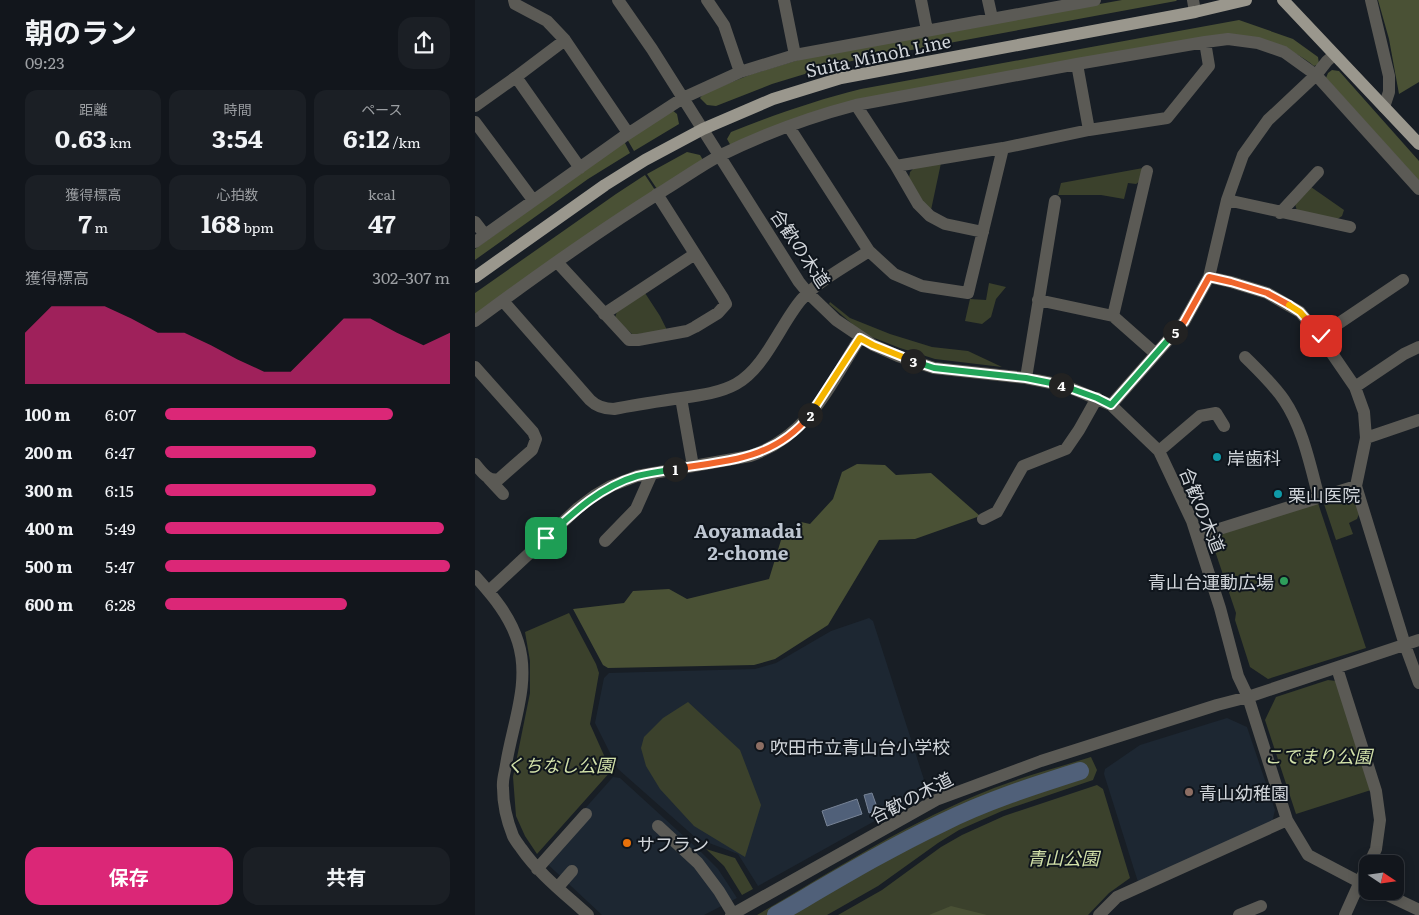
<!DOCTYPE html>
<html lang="ja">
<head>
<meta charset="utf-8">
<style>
  :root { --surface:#12161c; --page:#1b1f25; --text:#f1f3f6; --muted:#9c9fa3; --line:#31353b; --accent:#db2777 }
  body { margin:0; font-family:Literata,"Noto Sans JP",serif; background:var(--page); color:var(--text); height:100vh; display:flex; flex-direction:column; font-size:19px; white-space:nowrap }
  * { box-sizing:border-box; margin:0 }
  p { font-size:16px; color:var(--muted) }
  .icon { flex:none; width:28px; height:28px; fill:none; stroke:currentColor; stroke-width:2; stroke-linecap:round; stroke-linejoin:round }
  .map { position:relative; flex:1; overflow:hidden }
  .side { display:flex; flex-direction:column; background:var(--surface); width:475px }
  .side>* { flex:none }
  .needle { width:32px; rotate:103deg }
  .controls { position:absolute; left:884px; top:855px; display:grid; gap:10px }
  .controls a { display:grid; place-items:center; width:45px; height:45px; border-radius:10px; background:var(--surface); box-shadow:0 2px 12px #0003,0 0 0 1px var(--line); font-size:25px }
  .pin { position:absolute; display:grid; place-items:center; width:42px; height:42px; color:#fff; margin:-21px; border-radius:10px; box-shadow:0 2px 8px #0006 }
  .km { position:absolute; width:25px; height:25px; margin:-12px; border-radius:50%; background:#222; color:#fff; font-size:14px; line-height:25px; text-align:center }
  .round { display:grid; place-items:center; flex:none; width:52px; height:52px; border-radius:15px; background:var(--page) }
  .headline { display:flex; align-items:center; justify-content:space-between; height:85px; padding:0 25px }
  h1 { font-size:28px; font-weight:700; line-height:38px }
  .metrics { display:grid; grid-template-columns:repeat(3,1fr); gap:8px; height:85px; padding:5px 25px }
  .metrics div { display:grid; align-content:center; border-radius:12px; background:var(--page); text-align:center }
  .metrics b { font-size:25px; font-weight:700 }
  .metrics small { font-size:14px; font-weight:400 }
  .metrics p { font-size:14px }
  .chart { height:140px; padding:10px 25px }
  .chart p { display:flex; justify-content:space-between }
  .chart svg { width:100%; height:90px; margin-top:5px; fill:var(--accent); opacity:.7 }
  .button { display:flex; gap:10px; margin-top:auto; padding:10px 25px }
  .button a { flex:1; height:58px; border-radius:15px; background:var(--accent); color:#fff; font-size:20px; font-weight:700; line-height:58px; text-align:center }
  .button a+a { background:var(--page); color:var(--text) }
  ul { padding:0 25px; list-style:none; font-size:16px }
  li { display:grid; grid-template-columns:80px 60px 1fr; align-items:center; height:38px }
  li i { height:12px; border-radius:6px; background:var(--accent) }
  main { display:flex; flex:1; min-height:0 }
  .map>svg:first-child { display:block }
  .built { fill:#1d2732 }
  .green { fill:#3b412c }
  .forest { fill:#4a5135 }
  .water { fill:#506079; stroke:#778396 }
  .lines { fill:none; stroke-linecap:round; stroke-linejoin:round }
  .river { stroke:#506079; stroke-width:18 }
  .minor { stroke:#5b5a55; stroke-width:12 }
  .major { stroke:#9a978d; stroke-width:12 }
  .split-1-casing { stroke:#fff; stroke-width:10 }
  .split-2-casing { stroke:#fff; stroke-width:10 }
  .split-3-casing { stroke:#fff; stroke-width:10 }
  .split-4-casing { stroke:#fff; stroke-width:10 }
  .split-5-casing { stroke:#fff; stroke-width:10 }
  .split-6-casing { stroke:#fff; stroke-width:10 }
  .split-7-casing { stroke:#fff; stroke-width:10 }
  .split-1 { stroke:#22a559; stroke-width:6 }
  .split-2 { stroke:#f0652b; stroke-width:6 }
  .split-3 { stroke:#f5b400; stroke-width:6 }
  .split-4 { stroke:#22a559; stroke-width:6 }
  .split-5 { stroke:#22a559; stroke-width:6 }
  .split-6 { stroke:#f0652b; stroke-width:6 }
  .split-7 { stroke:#f5b400; stroke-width:6 }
  .culture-dot { fill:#0f9aa8; stroke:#0f151c; stroke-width:2 }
  .leisure-dot { fill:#2e9e5b; stroke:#0f151c; stroke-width:2 }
  .education-dot { fill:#8d6e63; stroke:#0f151c; stroke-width:2 }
  .food-dot { fill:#e8710a; stroke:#0f151c; stroke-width:2 }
  .labels { text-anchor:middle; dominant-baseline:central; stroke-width:4; stroke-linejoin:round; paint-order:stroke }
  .street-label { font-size:18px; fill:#d1d5da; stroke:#0f151c }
  .poi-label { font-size:18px; fill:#d1d5da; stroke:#0f151c; text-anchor:start }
  .park-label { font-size:18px; font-style:italic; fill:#d2e1a9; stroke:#0f151c }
  .neighbourhood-label { font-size:19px; font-weight:bold; fill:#bec6d1; stroke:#0f151c }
</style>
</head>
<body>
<main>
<section class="side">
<div class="headline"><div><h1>朝のラン</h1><p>09:23</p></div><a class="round"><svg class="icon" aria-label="share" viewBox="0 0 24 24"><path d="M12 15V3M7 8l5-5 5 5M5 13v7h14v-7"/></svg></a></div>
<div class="metrics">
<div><p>距離</p><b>0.63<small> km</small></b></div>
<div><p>時間</p><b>3:54</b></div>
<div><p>ペース</p><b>6:12<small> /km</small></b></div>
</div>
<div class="metrics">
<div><p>獲得標高</p><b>7<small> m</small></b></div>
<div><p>心拍数</p><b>168<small> bpm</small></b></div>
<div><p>kcal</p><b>47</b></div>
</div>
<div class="chart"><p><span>獲得標高</span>302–307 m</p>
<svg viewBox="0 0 160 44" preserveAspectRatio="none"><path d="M0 44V19L10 6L20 6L30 6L40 12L50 19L60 19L70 25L80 32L90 38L100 38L110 25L120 12L130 12L140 19L150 25L160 19V44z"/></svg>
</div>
<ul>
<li><b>100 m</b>6:07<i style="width:80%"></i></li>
<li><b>200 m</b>6:47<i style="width:53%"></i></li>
<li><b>300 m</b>6:15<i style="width:74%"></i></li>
<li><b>400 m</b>5:49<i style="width:98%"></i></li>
<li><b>500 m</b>5:47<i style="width:100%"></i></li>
<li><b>600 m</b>6:28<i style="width:64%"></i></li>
</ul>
<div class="button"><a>保存</a><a>共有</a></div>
</section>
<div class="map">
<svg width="944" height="915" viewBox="0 0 944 915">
  <rect width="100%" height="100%" fill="#181e25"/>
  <path class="built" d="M394,618L398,621L451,786L441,798L283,886L263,854L221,838L143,769L120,723L129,678L134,673L280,669L301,663L356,631Z
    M752,718L772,727L800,810L797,823L663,882L629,774L630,769L665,745Z
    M138,777L145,778L224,850L243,869L262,898L229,915H127L66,858Z"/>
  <path class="green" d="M466,163L456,210L448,202L434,178L435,172L439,168Z
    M668,168L665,181L661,184L653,183L649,199L626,195H583L586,183Z
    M836,187L869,210L867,216L861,220L822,211L820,204Z
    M514,283L531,287L521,299L516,317L507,324L490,321L495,299L511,300Z
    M170,293L185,316L192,330L158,335L140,318L142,311Z
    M355,302L375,318L415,334L457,347L493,351L527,367L460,359L425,348L389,334L354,304Z
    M874,493L880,497L884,514L882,519L874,523L878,534L861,540L848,501Z
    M843,503L891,648L793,679L775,667L760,620L761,613L739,548L740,536Z
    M94,613L121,664L124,673L115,724L136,771L62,854L50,836L41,816L38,777L55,693V661L50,632Z
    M853,680L861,681L896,790L821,814L790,720L801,697Z
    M213,702L265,750L286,805L270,857L219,826L185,789L171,766L166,748L169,737L188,718Z
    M616,757L622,770L618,780L527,811L484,830L463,843L403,886L352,915H282C359,870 435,821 519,788C550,776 584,767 616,757Z
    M622,785L628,789L655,878L634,893L613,915H363L407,890L466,847L487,835L529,816Z
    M231,849L260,858L278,889L267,895L249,866Z"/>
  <path class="forest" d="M647,0H702L701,1L366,63L297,84L241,106L232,105L225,98L229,93L277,74L340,55Z
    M903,0H944V82L924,94L914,39Z
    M764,20L818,39L843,57L844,64L839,66C822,52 803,45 782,38L379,102L256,146L252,139L256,132C299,115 341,100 386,89Z
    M857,70L864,71L944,161V181L851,78L853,73Z
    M197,110L202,114L204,124L159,151L152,139Z
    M149,141L155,153L113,179L0,260V249Z
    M212,152L225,155L228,160L182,189L172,174Z
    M170,175L180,190L0,315V293L141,194Z
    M382,464L410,465L421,475L456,473L505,516L440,539L404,540L353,625L300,659L279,665L133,668L128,665L98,609L149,603L158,591L194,589L212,599L294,579L306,540L326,522L335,524L358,499L367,472Z
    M476,906L512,915H454Z"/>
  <path class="water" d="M397,793L403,810L394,813L389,795Z
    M382,799L387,814L352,826L347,811Z"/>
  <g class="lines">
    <path class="river" d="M301,915C356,883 410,850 467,823C511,801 558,786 605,771"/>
    <path class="minor" d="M39,0L40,4L72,21L90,40L153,133
      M143,0L177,49L324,282L333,293L361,320L398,345L423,356L459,368L551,378L591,386L636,405L684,451L717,521L745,608L763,676L773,697L812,820L833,855L892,886
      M232,0L249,25L265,72
      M309,0L320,55
      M446,0L452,30
      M513,0L517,18
      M718,0L720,12
      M896,0L914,76V92L909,107
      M602,64L614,130
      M41,77L105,168
      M381,105L421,166L443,204L455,216L470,224L508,232
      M0,106L41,77L90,40
      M0,122L58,200
      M314,127L394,251L419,274L447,286L493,293L528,148
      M421,166L528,148L614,130L692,118L734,66L730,42
      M752,200L875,227
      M805,213L843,172
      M0,222L10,235
      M0,242L148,137L208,98L265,72L320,55L620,0
      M82,262L154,340H163L212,331L220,327L243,313L251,304L248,298L182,194
      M734,277L756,282L792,293L825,312L845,336L880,387L889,412L891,438L881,486L930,645L944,683
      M563,300L638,316L681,354
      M28,301L115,400C122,407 129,409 139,409C159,405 179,402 199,399C219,396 243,394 261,384C290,368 305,325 326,300C343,281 373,265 394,251
      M129,314L220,254
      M638,316L672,171
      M0,321C62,275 125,230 191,189C209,178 227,165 246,155C289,134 335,117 381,105L602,64L730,42L753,39L783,43L809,52L841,75L944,189
      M845,336L928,280
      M770,357C783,370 798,384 809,400C828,428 835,465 844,498
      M0,367L58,432L61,439L57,450L24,479C13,482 7,472 0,464
      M551,378L580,201
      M880,387L929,354L944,347
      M206,398L218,466
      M636,405L709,322L734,277L752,200L768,155L793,120L841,75L852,61L859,55
      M891,438L944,420
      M684,451L725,416L741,413L749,426
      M14,479L28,494
      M508,519L522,512L548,466L591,449L604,430L622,398
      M722,536L881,486
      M130,541L161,509L177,473
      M0,576C18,596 35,616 43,642C56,683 37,725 31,765C30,772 27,780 28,788C28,803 32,821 38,836C40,840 43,844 46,848C64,874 90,894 113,915
      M14,591L103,508L119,496L136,486L162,476L275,456C334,436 354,386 385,338
      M862,668L901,791L905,820L901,849L894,864
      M183,826L223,863L244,891L258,914
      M62,869L111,814
      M83,887L97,871
      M904,891L944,910
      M256,915L461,800L566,761L742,705L773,697L944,640
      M624,915L642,897L812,820
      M764,915L786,906
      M870,915L892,866"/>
    <path class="major" d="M808,0L944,144
      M0,277L130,185L170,160L228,129L298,99L366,78L720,12L771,0"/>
  </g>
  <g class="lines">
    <g class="split-1-casing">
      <path id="split-1" d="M71,538C99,512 125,487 162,476C175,473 188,471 200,469"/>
    </g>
    <g class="split-2-casing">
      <path id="split-2" d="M200,469C253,460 299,460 335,415"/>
    </g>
    <g class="split-3-casing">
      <path id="split-3" d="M335,415L385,338L398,345L438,361"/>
    </g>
    <g class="split-4-casing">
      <path id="split-4" d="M438,361L459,368L551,378L586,385"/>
    </g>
    <g class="split-5-casing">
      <path id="split-5" d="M586,385L622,398L636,405L700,332"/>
    </g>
    <g class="split-6-casing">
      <path id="split-6" d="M700,332L709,322L734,277L756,282L792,293L814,305"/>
    </g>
    <g class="split-7-casing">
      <path id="split-7" d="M814,305L825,312L846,336"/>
    </g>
    <use href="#split-1" class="split-1"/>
    <use href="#split-2" class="split-2"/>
    <use href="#split-3" class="split-3"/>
    <use href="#split-4" class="split-4"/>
    <use href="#split-5" class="split-5"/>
    <use href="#split-6" class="split-6"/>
    <use href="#split-7" class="split-7"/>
  </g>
  <g class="culture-dot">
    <circle cx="742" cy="457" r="5"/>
    <circle cx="803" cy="494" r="5"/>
  </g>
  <circle class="leisure-dot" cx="809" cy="581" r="5"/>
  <g class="education-dot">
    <circle cx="285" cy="746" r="5"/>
    <circle cx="714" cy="792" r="5"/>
  </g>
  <circle class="food-dot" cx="152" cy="843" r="5"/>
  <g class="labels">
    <g class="street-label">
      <text transform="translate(403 55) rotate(-12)">Suita Minoh Line</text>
      <text transform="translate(326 248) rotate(56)">合歓の木道</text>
      <text transform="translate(728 510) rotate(68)">合歓の木道</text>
      <text transform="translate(436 797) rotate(-27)">合歓の木道</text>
    </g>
    <g class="poi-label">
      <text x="752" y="457">岸歯科</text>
      <text x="813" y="494">栗山医院</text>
      <text x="799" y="581" text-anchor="end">青山台運動広場</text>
      <text x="295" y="746">吹田市立青山台小学校</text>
      <text x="724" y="792">青山幼稚園</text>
      <text x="162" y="843">サフラン</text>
    </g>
    <g class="park-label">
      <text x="843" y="755">こでまり公園</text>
      <text x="85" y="764">くちなし公園</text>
      <text x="588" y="857">青山公園</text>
    </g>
    <g class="neighbourhood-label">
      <text x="273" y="530">Aoyamadai<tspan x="273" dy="22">2-chome</tspan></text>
    </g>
  </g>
</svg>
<div class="controls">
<a><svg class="needle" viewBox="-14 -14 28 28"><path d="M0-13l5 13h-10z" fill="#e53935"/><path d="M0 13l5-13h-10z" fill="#9c9fa3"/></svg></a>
</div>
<div class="pin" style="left:71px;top:538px;background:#1e9e55"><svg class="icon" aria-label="arrive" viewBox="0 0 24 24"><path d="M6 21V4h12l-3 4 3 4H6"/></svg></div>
<div class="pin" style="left:846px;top:336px;background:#d93025"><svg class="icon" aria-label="check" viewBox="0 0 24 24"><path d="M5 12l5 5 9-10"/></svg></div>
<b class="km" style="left:200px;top:469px">1</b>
<b class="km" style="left:335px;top:415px">2</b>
<b class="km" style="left:438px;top:361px">3</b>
<b class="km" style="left:586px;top:385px">4</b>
<b class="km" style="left:700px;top:332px">5</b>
</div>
</main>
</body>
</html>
